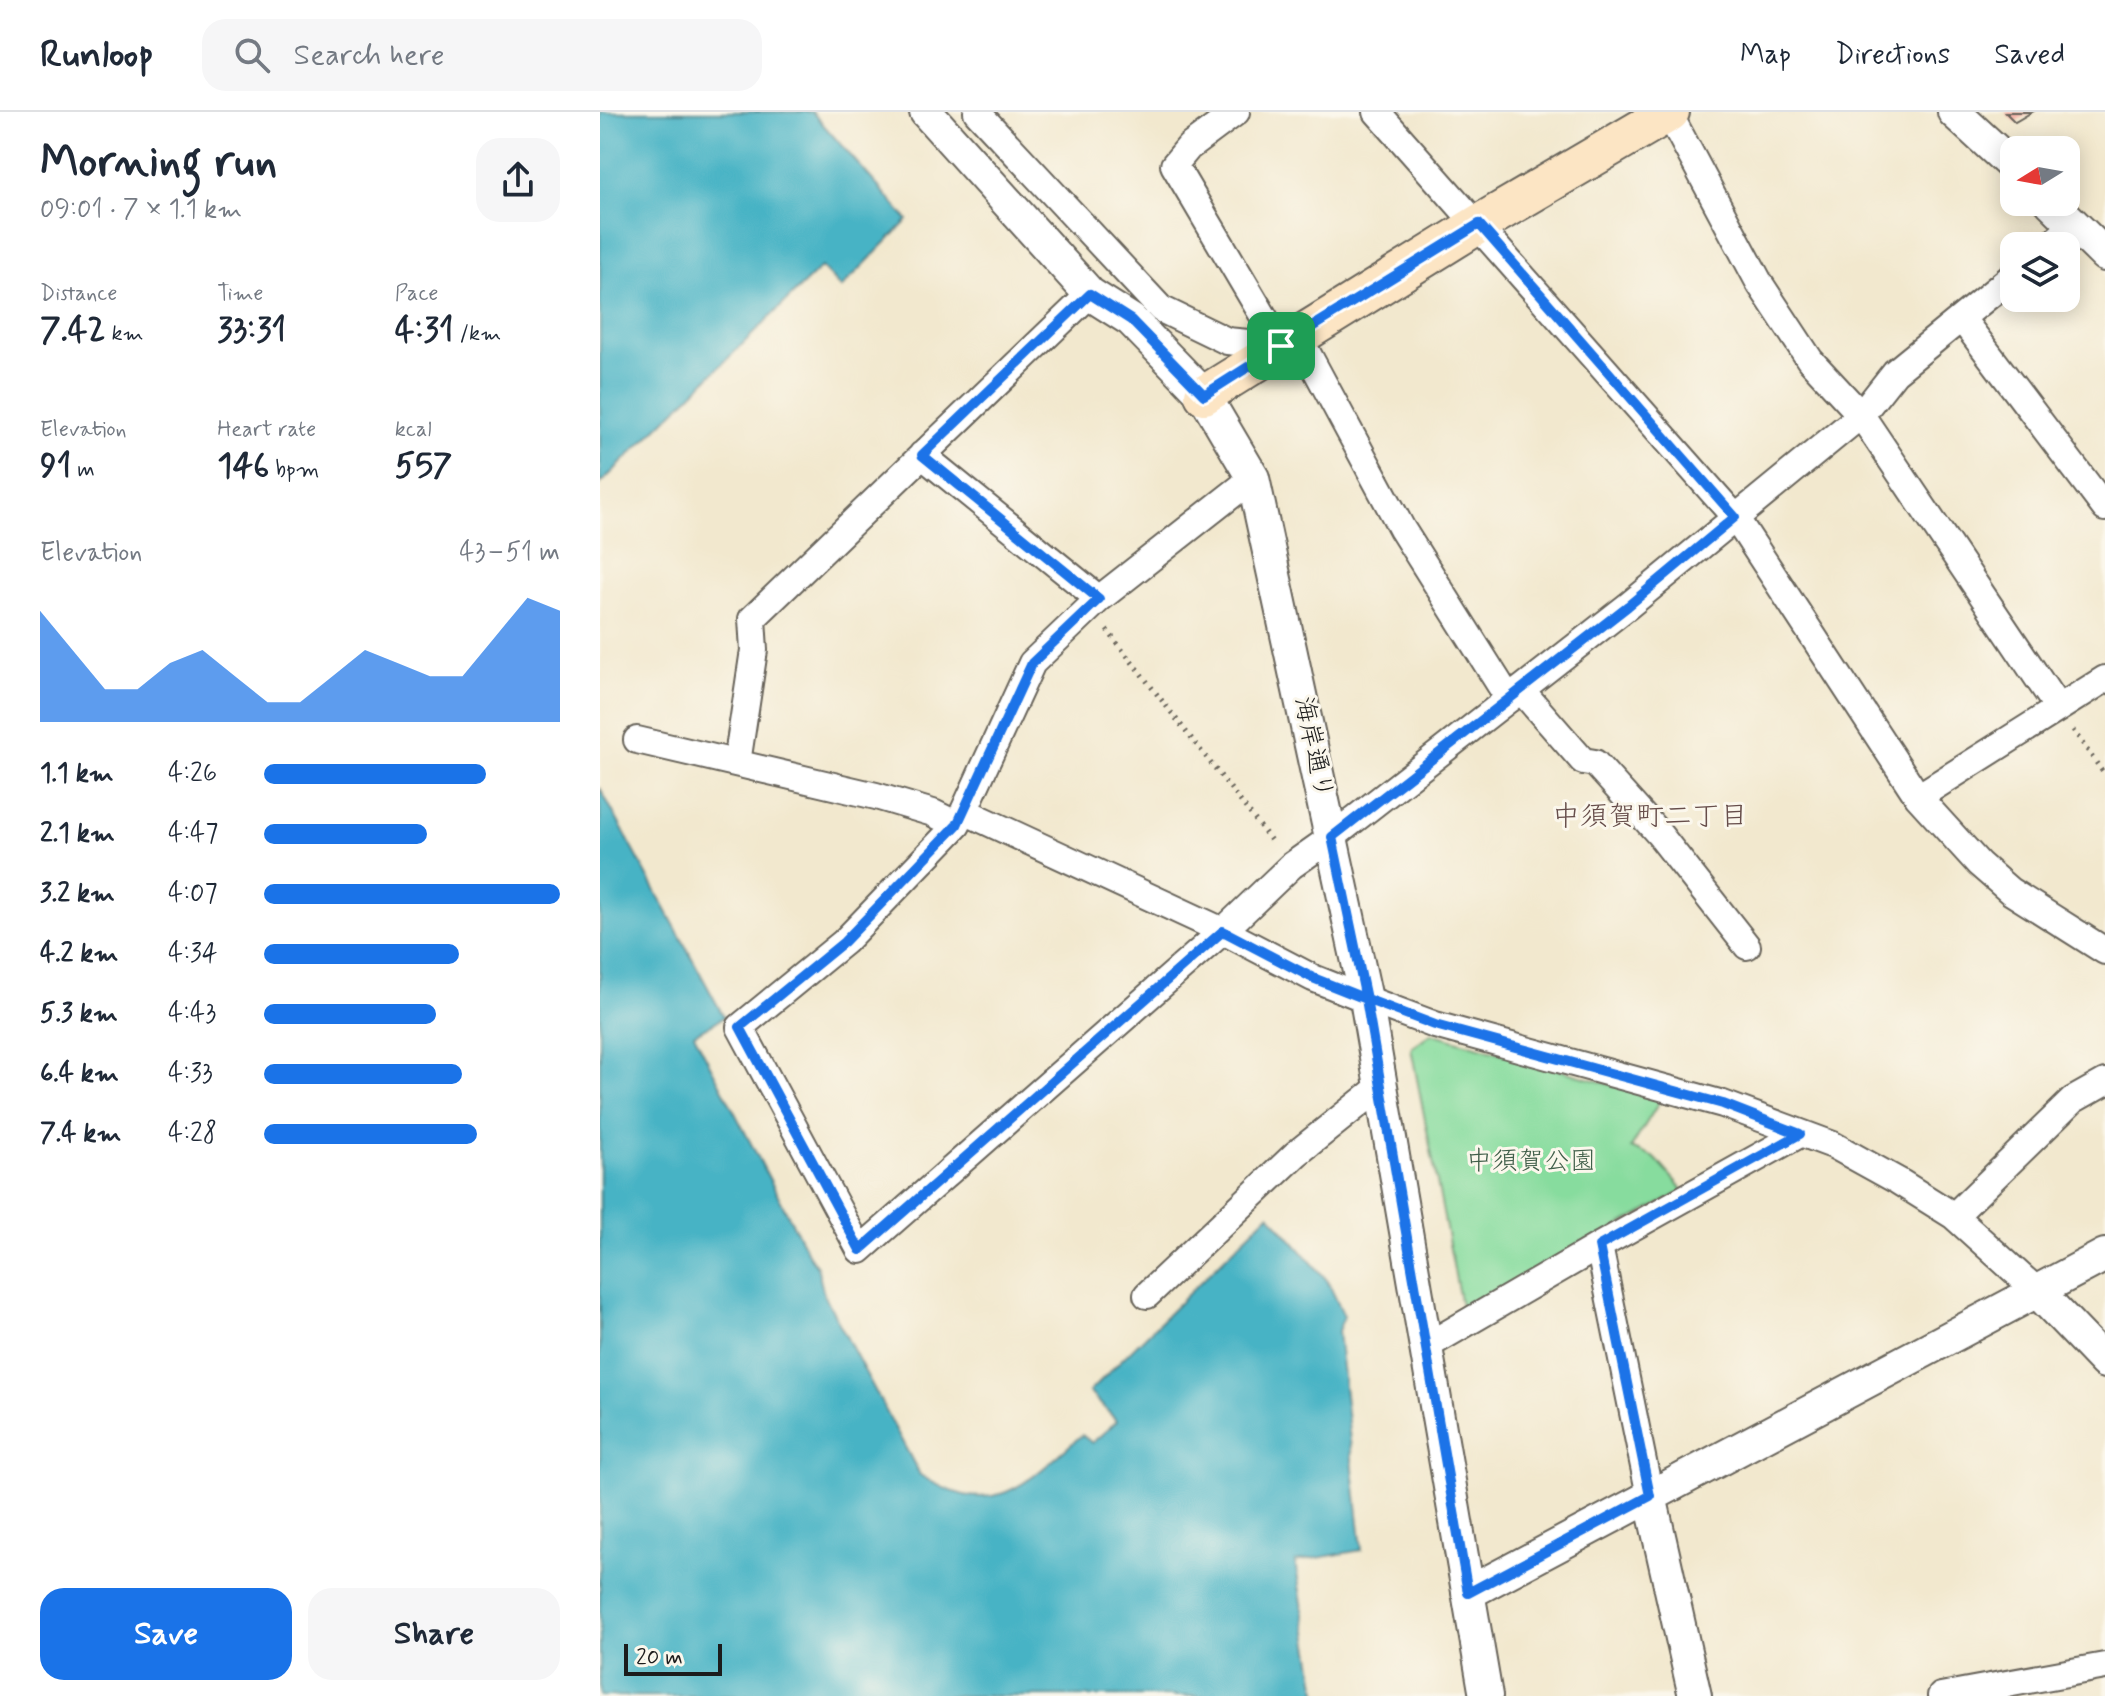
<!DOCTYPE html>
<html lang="en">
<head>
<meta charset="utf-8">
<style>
  :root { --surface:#fff; --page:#f6f6f7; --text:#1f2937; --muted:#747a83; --line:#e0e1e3; --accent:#1a73e8 }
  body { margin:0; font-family:Mynerve,"Klee One",sans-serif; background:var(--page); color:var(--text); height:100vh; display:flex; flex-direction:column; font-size:30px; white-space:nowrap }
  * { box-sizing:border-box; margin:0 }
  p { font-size:26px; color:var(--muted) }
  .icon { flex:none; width:44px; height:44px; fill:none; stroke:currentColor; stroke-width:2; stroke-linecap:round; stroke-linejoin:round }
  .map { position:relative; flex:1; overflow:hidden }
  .side { display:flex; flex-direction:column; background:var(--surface); width:600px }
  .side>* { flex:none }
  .needle { width:52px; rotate:259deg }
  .buttons { position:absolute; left:1400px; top:24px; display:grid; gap:16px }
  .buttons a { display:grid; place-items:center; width:80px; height:80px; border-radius:16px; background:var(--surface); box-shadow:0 4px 20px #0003; font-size:40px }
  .scale { position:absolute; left:24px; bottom:20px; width:98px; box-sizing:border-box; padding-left:8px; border:4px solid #1c1c1c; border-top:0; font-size:22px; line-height:28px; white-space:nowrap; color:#1c1c1c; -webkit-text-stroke:6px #fbf7ec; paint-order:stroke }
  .pin { position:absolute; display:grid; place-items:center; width:68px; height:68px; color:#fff; margin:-34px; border-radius:16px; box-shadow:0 4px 12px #0006 }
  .round { display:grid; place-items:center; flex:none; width:84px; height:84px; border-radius:24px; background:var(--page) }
  .summary { display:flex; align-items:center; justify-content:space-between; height:136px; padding:0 40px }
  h1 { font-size:44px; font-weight:700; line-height:60px }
  .figures { display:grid; grid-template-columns:repeat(3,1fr); gap:12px; height:136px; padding:8px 40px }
  .figures div { display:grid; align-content:center }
  .figures b { font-size:34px; font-weight:700 }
  .figures small { font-size:22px; font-weight:400 }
  .figures p { font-size:22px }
  .chart { height:224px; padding:16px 40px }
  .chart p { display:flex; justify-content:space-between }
  .chart svg { width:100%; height:144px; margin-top:8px; fill:var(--accent); opacity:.7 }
  .primary-button { display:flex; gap:16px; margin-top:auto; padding:16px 40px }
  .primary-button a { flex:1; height:92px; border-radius:24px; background:var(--accent); color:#fff; font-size:32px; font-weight:700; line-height:92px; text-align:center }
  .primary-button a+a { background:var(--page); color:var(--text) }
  ul { padding:0 40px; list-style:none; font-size:26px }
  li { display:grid; grid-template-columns:128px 96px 1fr; align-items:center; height:60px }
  li i { height:20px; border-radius:10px; background:var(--accent) }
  header { display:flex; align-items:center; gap:48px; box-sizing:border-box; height:112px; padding:0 40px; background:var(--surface); border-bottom:2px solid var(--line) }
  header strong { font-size:38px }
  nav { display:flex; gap:44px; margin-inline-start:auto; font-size:28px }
  .search { width:560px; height:72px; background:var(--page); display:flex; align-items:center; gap:20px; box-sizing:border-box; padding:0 28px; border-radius:24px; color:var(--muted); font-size:30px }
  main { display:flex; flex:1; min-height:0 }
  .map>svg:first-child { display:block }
  .green { fill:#87dc9e; stroke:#527c5d; stroke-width:2 }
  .water { fill:#47b3c5; stroke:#326870; stroke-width:2 }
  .building { fill:#f3aba1 }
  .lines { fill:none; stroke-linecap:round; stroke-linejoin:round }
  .minor-casing { stroke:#67635a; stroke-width:30 }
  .tertiary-casing { stroke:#67635a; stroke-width:36 }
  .secondary-casing { stroke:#67635a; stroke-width:42 }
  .path { stroke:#67635a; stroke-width:5; stroke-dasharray:2 6; stroke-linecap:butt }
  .minor { stroke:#fff; stroke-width:26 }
  .tertiary { stroke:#fff; stroke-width:32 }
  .secondary { stroke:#fce5c4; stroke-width:38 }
  .route-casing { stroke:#fff; stroke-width:16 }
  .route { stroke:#1a73e8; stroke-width:10 }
  .labels { text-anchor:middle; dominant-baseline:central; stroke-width:6; stroke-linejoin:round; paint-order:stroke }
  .street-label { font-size:26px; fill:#1c1c1c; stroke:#fbf7ec }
  .park-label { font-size:26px; fill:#415f4a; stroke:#fbf7ec }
  .neighbourhood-label { font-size:28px; fill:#674e4b; stroke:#fbf7ec }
</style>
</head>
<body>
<header>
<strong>Runloop</strong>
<div class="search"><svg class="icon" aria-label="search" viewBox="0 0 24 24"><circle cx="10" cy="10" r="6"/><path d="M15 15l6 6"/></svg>Search here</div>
<nav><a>Map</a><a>Directions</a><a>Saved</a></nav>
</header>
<main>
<section class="side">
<div class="summary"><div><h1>Morning run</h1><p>09:01 · 7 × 1.1 km</p></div><a class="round"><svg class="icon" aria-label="share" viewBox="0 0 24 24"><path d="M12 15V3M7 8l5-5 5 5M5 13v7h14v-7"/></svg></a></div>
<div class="figures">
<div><p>Distance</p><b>7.42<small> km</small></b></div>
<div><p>Time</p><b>33:31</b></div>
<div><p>Pace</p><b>4:31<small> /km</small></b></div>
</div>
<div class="figures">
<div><p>Elevation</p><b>91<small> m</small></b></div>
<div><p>Heart rate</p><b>146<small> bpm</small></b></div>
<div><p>kcal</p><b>557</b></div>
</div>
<div class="chart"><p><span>Elevation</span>43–51 m</p>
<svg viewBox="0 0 160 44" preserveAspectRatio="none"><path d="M0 44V10L10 22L20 34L30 34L40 26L50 22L60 30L70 38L80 38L90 30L100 22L110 26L120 30L130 30L140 18L150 6L160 10V44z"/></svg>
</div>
<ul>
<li><b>1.1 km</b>4:26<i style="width:75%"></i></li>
<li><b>2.1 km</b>4:47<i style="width:55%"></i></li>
<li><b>3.2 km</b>4:07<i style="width:100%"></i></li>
<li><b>4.2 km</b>4:34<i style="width:66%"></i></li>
<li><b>5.3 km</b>4:43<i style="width:58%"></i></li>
<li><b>6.4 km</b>4:33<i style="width:67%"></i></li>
<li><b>7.4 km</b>4:28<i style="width:72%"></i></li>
</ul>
<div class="primary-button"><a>Save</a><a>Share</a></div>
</section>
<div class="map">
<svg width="1505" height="1584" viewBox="0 0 1505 1584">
  <rect width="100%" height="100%" fill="#fbf7ec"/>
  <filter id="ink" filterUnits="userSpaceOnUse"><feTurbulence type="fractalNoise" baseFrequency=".0125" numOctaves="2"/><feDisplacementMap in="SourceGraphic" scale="16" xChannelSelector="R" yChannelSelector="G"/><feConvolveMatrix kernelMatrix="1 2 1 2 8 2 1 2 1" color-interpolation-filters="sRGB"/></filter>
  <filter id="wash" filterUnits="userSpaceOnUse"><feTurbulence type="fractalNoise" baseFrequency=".006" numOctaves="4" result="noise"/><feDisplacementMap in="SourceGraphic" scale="32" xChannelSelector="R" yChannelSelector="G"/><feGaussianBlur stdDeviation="1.8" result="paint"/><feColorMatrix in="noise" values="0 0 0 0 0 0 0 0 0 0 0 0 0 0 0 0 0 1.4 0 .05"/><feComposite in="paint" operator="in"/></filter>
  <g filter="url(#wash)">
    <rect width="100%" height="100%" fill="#f2e8ce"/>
    <path class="green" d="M831,921L1061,987L1031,1036L1055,1046L1084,1079L862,1199L811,936Z"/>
    <path class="water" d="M0,0H212L308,108L241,176L221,155L0,372Z
      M0,676L124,905L94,922L211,1147L217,1154L224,1183L320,1363C396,1411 424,1372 482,1323L492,1331L517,1309L489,1280L669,1102L727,1168L744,1204L738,1219L762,1438L695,1450L718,1584H0Z"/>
    <g id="blocks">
      <path class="building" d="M1405,0H1432L1415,10Z"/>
    </g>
  </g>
  <g filter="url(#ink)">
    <use href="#blocks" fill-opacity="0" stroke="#67635a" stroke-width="2"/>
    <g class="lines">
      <g class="minor-casing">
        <path id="minor" d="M377,0L561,197L627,229L681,234
          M636,0L589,35L574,53L681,234
          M777,0L1135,405L1318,685L1379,752L1410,779L1505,839
          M1068,0L1160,172L1210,248L1261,303L1458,596
          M1449,134L1475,112
          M1414,163L1295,260L1261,303L1028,494L732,725L691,754L623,819L260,1138L140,915L244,830L357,713L364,699L623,819L713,866L766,887L835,913L1123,992L1233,1033L1298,1069L1354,1104L1437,1179
          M1362,207L1505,396
          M698,224L802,417L909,587
          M322,343L499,487
          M921,578L983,649L995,651L1059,722L1147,834
          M37,628L276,684L333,701L357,713
          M137,651L154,538L152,507L490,182
          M1318,685L1505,567
          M364,699L432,551L499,487L653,366
          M1354,1104L1473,988L1505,970
          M999,1134L1050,1384
          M547,1183L696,1042L781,974
          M825,1235L999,1134L1200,1022
          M1341,1584L1505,1554"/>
      </g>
      <g class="tertiary-casing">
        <path id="tertiary" d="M326,0L490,182L531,208L604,283L653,366L766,887L886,1584
          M1354,0L1414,55
          M1451,90L1505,143
          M1437,1179L1505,1250
          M1050,1384L1095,1584
          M868,1481L1505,1143"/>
      </g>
      <g class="secondary-casing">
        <path id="secondary" d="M604,283L879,112L1070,0"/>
      </g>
      <path class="path" d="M507,518L673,731
        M1473,618L1505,663"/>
      <use href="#minor" class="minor"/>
      <use href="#tertiary" class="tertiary"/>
      <use href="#secondary" class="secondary"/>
    </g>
  </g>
  <g class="lines" filter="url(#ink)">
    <g class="route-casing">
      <path id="route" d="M681,234L604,283L531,208L490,182L322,343L499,487L432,551L357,713L244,830L140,915L260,1138L623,819L713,866L766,887L868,1481L1050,1384L999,1134L1200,1022L1123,992L835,913L766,887L732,725L1028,494L1135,405L879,112L681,234"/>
    </g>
    <use href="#route" class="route"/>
  </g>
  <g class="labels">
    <g class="street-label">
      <text transform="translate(713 636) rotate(78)">海岸通り</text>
    </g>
    <g class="park-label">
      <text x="931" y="1050">中須賀公園</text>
    </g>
    <g class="neighbourhood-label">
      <text x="1050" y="705">中須賀町二丁目</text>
    </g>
  </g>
</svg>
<div class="buttons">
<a><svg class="needle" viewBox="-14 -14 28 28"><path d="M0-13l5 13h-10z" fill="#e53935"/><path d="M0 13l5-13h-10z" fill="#747a83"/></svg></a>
<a><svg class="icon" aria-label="layers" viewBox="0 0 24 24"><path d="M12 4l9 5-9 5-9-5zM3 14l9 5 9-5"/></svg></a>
</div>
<div class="scale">20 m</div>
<div class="pin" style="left:681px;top:234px;background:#1e9e55"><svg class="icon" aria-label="arrive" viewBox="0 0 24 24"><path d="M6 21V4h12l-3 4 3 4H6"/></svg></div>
</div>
</main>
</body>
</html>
